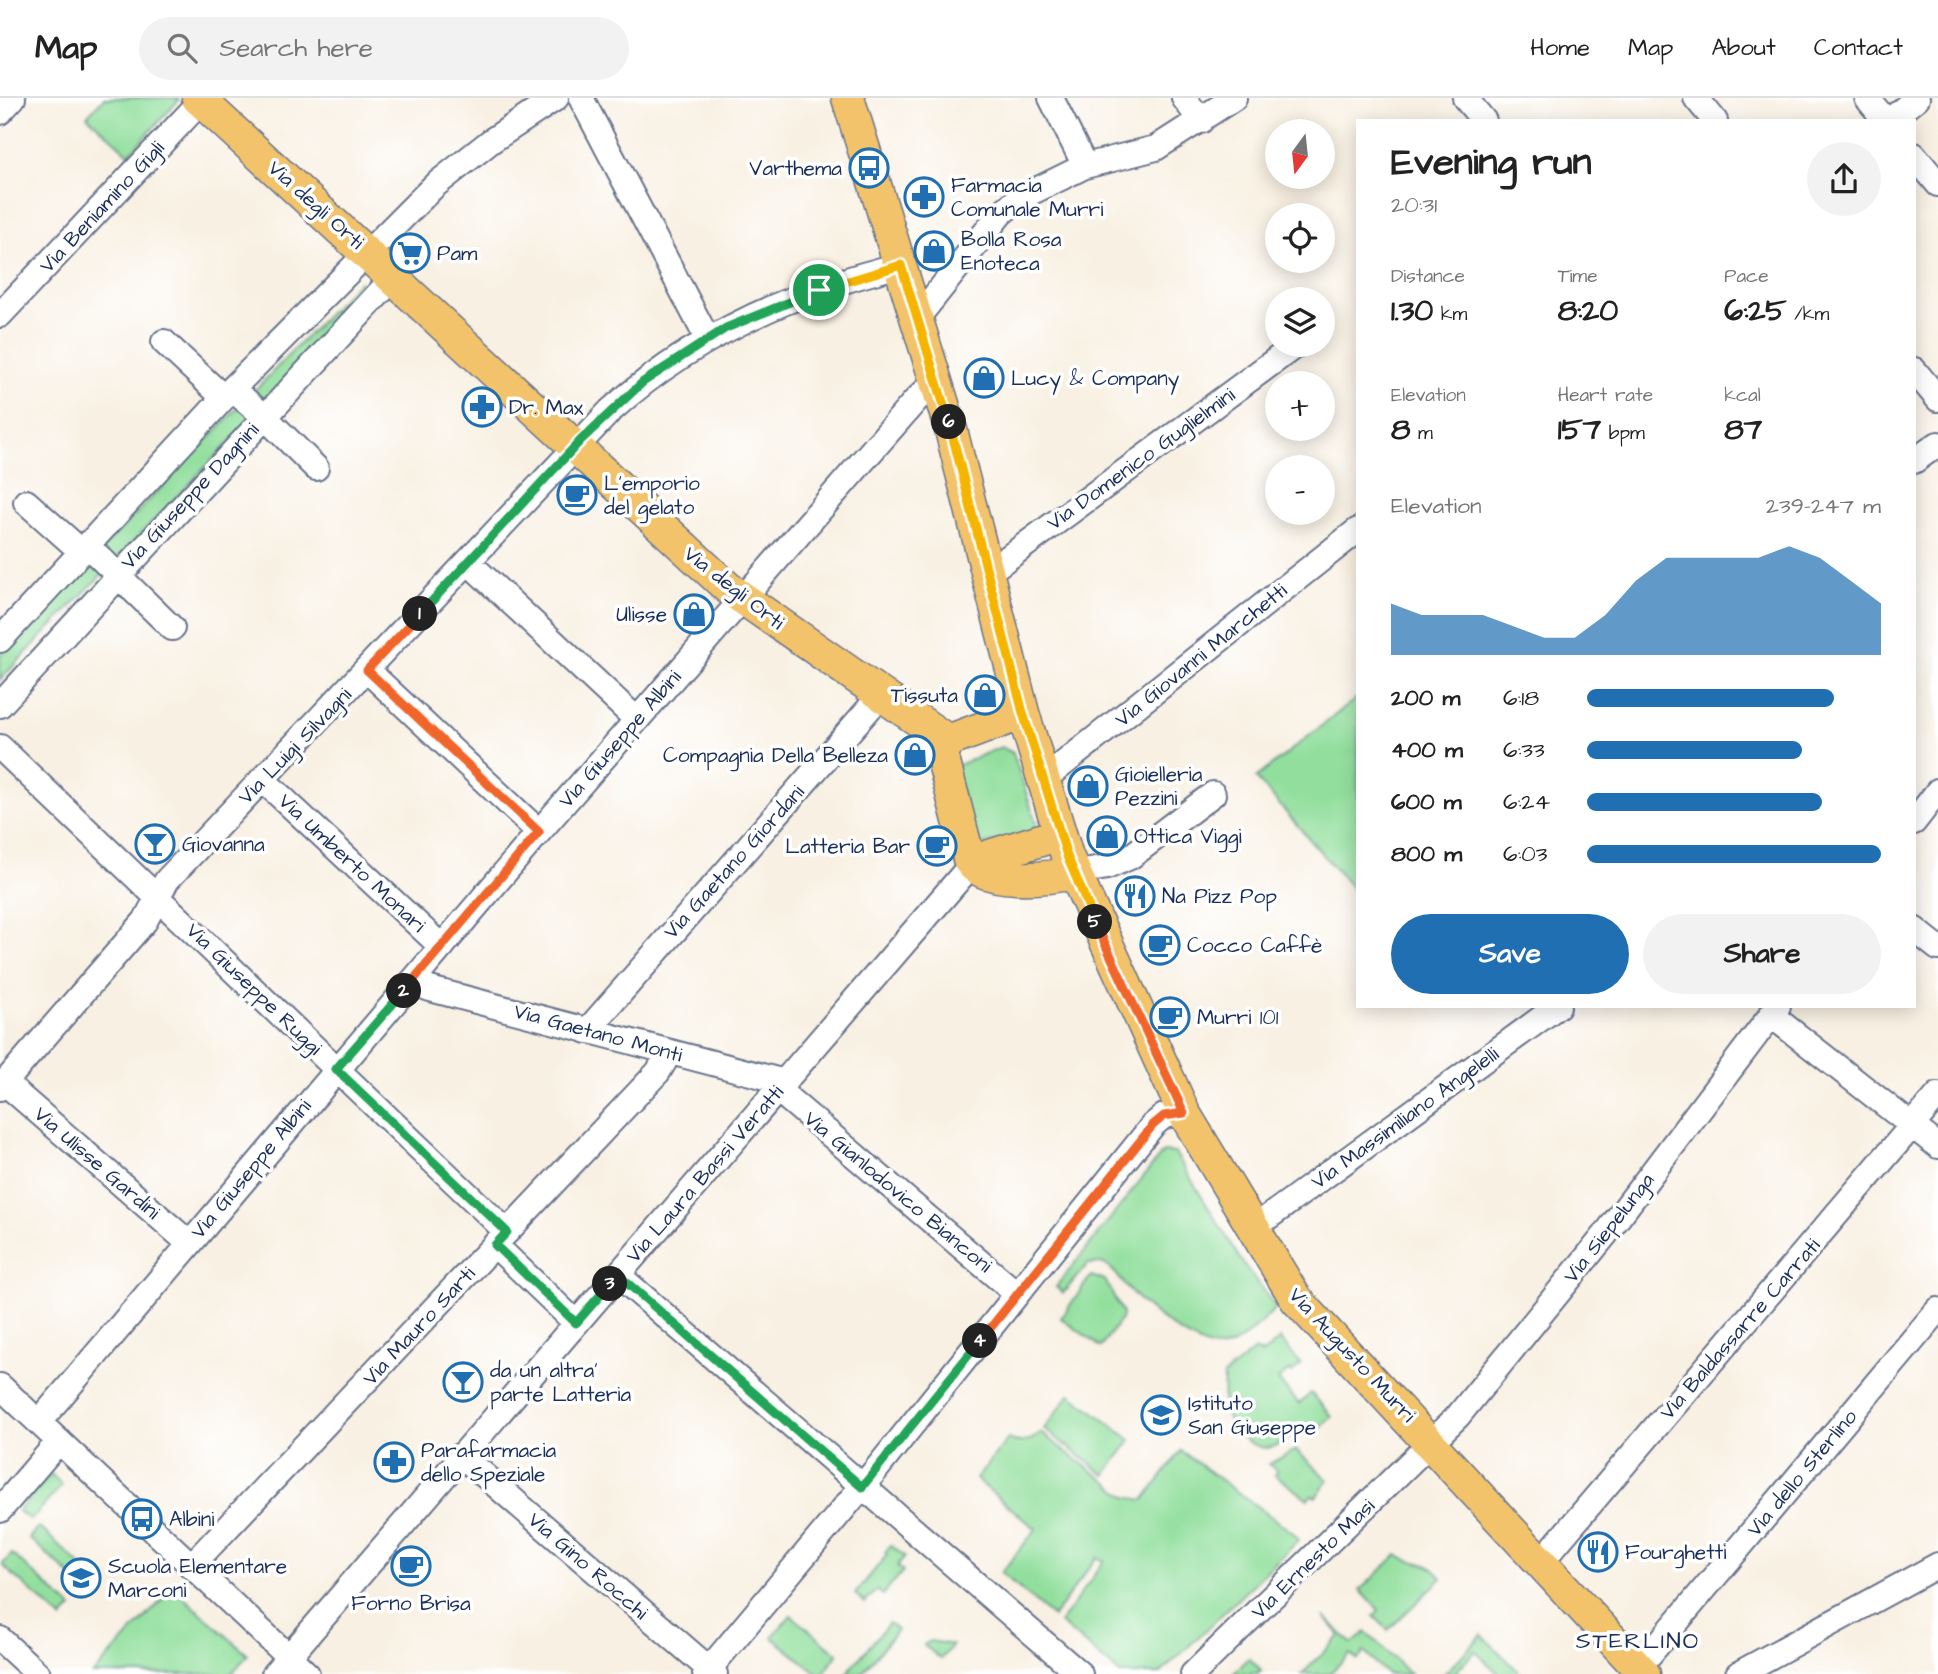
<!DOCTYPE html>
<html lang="en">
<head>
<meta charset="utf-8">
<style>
  :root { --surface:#fff; --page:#f2f2f2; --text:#222; --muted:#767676; --line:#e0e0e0; --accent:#1f6fb2 }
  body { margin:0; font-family:"Architects Daughter",sans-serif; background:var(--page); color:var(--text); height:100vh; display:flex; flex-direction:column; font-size:26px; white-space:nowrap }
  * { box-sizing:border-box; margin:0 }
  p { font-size:23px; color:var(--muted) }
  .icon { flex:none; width:38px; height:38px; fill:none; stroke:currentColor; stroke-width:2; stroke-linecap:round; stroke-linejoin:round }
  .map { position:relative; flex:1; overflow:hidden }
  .drawer { position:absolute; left:1356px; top:21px; width:560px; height:889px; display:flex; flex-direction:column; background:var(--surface); border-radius:0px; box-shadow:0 4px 18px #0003 }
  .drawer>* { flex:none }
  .needle { width:46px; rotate:195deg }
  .controls { position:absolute; left:1265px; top:21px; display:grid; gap:14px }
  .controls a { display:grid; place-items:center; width:70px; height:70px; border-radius:50%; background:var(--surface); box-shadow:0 4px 18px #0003; font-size:35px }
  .pin { position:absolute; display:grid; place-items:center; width:60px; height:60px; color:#fff; margin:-30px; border:4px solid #fff; border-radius:50%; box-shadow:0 2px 7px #0007 }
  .km { position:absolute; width:35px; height:35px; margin:-18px; border-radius:50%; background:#222; color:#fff; font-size:19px; line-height:35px; text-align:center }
  .round { display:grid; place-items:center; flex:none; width:74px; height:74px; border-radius:37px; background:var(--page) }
  .overview { display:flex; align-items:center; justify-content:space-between; height:119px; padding:0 35px }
  h1 { font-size:38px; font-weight:800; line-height:52px }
  .figures { display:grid; grid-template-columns:repeat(3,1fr); gap:10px; height:119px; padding:7px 35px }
  .figures div { display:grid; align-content:center }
  .figures b { font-size:30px; font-weight:800 }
  .figures small { font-size:19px; font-weight:400 }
  .figures p { font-size:19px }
  .chart { height:196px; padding:14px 35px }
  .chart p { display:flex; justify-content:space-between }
  .chart svg { width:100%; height:126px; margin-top:7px; fill:var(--accent); opacity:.7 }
  .action { display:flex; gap:14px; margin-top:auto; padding:14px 35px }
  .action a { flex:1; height:80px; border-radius:42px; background:var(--accent); color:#fff; font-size:28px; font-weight:800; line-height:80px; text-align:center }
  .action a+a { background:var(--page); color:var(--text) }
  ul { padding:0 35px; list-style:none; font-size:23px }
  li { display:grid; grid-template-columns:112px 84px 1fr; align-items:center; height:52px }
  li i { height:18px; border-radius:9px; background:var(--accent) }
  header { display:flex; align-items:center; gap:42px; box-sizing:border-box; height:98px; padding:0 35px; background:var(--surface); border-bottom:2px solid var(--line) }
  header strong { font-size:33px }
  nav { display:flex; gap:38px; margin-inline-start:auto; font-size:24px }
  .search { width:490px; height:63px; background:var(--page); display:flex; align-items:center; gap:18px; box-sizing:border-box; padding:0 24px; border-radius:38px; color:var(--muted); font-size:26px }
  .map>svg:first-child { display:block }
  .green { fill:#92df9d; stroke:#56877e; stroke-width:2 }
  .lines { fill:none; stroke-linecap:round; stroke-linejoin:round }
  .minor-casing { stroke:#68738c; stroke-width:28 }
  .major-casing { stroke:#68738c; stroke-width:35 }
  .minor { stroke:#fff; stroke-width:24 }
  .major { stroke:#f2c36a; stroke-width:32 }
  .split-1-casing { stroke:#fff; stroke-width:14 }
  .split-2-casing { stroke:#fff; stroke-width:14 }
  .split-3-casing { stroke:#fff; stroke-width:14 }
  .split-4-casing { stroke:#fff; stroke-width:14 }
  .split-5-casing { stroke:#fff; stroke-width:14 }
  .split-6-casing { stroke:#fff; stroke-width:14 }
  .split-7-casing { stroke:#fff; stroke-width:14 }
  .split-1 { stroke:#22a559; stroke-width:9 }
  .split-2 { stroke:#f0652b; stroke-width:9 }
  .split-3 { stroke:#22a559; stroke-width:9 }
  .split-4 { stroke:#22a559; stroke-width:9 }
  .split-5 { stroke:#f0652b; stroke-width:9 }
  .split-6 { stroke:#f5b400; stroke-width:9 }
  .split-7 { stroke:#f5b400; stroke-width:9 }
  .labels { text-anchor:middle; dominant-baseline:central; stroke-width:7; stroke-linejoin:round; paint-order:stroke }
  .poi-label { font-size:21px; fill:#1b2f5e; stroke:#fff; text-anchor:start }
  .street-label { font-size:21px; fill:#1b2f5e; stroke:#fff }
  .neighbourhood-label { font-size:23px; letter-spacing:2px; fill:#1b2f5e; stroke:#fff }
</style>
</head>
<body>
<header>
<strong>Map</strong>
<div class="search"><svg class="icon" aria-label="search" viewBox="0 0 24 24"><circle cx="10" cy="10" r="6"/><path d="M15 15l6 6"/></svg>Search here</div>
<nav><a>Home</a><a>Map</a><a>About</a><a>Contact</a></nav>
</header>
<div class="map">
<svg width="1938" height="1576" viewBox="0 0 1938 1576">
  <rect width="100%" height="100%" fill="#fff"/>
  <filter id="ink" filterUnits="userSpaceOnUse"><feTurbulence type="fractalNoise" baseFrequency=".0143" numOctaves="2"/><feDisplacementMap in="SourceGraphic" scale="14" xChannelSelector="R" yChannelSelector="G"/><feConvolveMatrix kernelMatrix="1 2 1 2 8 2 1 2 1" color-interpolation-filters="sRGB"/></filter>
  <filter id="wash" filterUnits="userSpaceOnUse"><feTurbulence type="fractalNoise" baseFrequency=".00686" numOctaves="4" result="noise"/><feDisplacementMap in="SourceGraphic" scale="28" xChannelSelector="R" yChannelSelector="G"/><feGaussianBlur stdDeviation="1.57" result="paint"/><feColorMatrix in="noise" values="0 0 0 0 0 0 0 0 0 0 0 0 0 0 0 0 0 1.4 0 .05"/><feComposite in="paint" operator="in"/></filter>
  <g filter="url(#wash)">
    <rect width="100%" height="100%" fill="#f8f0e2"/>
    <path class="green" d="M104,0H176L179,2L129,56L87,18Z
      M359,184L372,196L0,582V557Z
      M1358,599V797L1256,680Z
      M1001,649L1013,655L1036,725L1034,733L978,748L953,669Z
      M1163,1054L1175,1055L1242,1164L1276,1210C1262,1223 1242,1246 1224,1250C1199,1255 1149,1212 1132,1195C1120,1184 1117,1172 1102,1165L1088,1166L1063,1195L1056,1189Z
      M1091,1178L1105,1182L1122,1214V1219L1101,1249L1061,1220Z
      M1280,1241L1301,1267L1292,1275L1289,1272L1278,1282L1299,1306L1311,1295L1332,1318L1317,1334L1303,1328C1271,1355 1265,1358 1231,1331L1223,1304L1224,1277L1255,1252L1263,1256Z
      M1070,1296L1131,1342L1105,1377L1044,1331Z
      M1041,1335L1127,1399L1144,1402L1181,1353L1292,1434L1299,1442L1160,1576H1120L1060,1525L1104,1463L1097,1459L1053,1519L1001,1475L1036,1431L976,1381L1008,1341C1022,1347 1029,1344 1041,1335Z
      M1296,1352L1328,1382L1316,1399L1311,1397L1308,1401L1275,1377L1277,1373L1269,1366Z
      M51,1376L62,1387L31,1422L18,1413Z
      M39,1429L99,1484L89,1494L29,1440Z
      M891,1447L905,1459L897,1468L903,1473L883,1497L877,1492L865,1505L855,1496L887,1457L885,1454Z
      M12,1456L72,1510L62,1521L2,1467Z
      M1397,1457C1419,1470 1422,1457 1442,1480L1388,1532L1374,1518L1379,1512L1360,1492Z
      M173,1490L248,1557L231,1576H93Z
      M791,1517L838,1556L822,1576H818L772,1539Z
      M1324,1518L1352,1546L1366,1534L1410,1576H1387L1364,1554L1358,1562L1350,1556L1329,1576H1302L1340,1538Z
      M889,1525L897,1532L861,1576H846Z
      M1482,1537L1521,1576H1499L1475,1553L1454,1576H1444Z
      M930,1543L953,1547L941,1561L924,1547Z
      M1249,1560L1261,1573L1257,1576H1233Z"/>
  </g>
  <g filter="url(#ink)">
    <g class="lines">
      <g class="minor-casing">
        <path id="minor" d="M581,0L707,240
          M1051,0L1085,68
          M1184,0L1201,23
          M1465,0L1484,23
          M1696,0L1715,23
          M1867,0L1886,23
          M0,14L13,0
          M1889,23L1917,0
          M1914,57L1938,86
          M0,217L204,0
          M918,219L1001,115L1020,100L1085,68L1156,50L1234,0
          M164,244L224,300
          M1914,272L1938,301
          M232,291L264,318L316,370
          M1914,363L1938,346
          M26,404L82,454
          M88,448L172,530
          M468,464L636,621
          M986,476L1296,247
          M0,542L232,291L434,88L491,43L556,0
          M367,572L539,734
          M0,607L394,179
          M0,649L507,1134
          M262,681L442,849
          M1043,682L1358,432
          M1914,724L1938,693
          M1073,775L1107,769L1130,759L1213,696
          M1914,831L1938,850
          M412,884L430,891L785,984
          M1771,917L1938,1048
          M587,933L881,597
          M5,985L189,1145
          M0,990L145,823L167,782L610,313C693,238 793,193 901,167
          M778,992L1017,1196
          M1252,1131L1558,908
          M495,1147L576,1225
          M618,1177L1080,1576
          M0,1288L307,1576
          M39,1324L539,734L916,302L936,283
          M461,1357L715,1576
          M0,1412L59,1343
          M1541,1464L1938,997
          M191,1468L658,974L670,954
          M0,1541L38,1576
          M1639,1569L1938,1212
          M274,1576L972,766
          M705,1576L875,1373L1153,1027L1164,1018L1184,1015
          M1193,1576L1458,1318L1605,1137L1778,908
          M1738,1576L1938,1467"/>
      </g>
      <g class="major-casing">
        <path id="major" d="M198,0L728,490L948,643
          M848,0L951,332L1023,615L1067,758L1184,1015L1296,1201L1644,1576
          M1023,615L948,643L942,657L969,761C981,788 1050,780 1073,775
          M972,766L980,761L1060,736"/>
      </g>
      <use href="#minor" class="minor"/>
      <use href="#major" class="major"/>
    </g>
  </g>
  <g class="lines" filter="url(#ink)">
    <g class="split-1-casing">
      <path id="split-1" d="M420,516L581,342L643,284L726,230L819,192"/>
    </g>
    <g class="split-2-casing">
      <path id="split-2" d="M404,893L539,734L367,572L420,516"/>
    </g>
    <g class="split-3-casing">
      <path id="split-3" d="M404,893L336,971L507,1134L495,1147L576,1225L610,1186"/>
    </g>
    <g class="split-4-casing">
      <path id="split-4" d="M610,1186L618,1177L862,1389L980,1243"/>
    </g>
    <g class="split-5-casing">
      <path id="split-5" d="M980,1243L1153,1027L1164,1018L1184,1015L1095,824"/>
    </g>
    <g class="split-6-casing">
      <path id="split-6" d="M949,324L1023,615L1067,758L1095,824"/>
    </g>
    <g class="split-7-casing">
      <path id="split-7" d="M819,192L901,167L949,324"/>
    </g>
    <use href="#split-1" class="split-1"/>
    <use href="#split-2" class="split-2"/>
    <use href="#split-3" class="split-3"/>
    <use href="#split-4" class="split-4"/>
    <use href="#split-5" class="split-5"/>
    <use href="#split-6" class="split-6"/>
    <use href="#split-7" class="split-7"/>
  </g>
  <defs>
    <g id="bus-ring" transform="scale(2.0125)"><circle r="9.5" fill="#fff" stroke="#1f6fb2" stroke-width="1.5"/><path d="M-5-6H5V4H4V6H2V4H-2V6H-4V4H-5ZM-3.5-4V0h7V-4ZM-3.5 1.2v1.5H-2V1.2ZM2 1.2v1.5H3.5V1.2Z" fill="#1f6fb2"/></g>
    <g id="pharmacy-ring" transform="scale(2.0125)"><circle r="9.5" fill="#fff" stroke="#1f6fb2" stroke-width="1.5"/><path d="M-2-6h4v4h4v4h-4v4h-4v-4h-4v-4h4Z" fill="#1f6fb2"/></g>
    <g id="shop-ring" transform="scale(2.0125)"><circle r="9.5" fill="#fff" stroke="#1f6fb2" stroke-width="1.5"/><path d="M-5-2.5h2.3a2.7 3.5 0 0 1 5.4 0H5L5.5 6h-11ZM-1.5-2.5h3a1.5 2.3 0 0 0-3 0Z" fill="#1f6fb2"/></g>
    <g id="supermarket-ring" transform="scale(2.0125)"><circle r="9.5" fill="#fff" stroke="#1f6fb2" stroke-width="1.5"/><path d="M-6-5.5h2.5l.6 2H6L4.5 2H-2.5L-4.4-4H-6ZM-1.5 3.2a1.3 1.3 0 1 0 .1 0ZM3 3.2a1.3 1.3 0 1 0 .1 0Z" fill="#1f6fb2"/></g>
    <g id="cafe-ring" transform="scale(2.0125)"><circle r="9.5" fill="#fff" stroke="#1f6fb2" stroke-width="1.5"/><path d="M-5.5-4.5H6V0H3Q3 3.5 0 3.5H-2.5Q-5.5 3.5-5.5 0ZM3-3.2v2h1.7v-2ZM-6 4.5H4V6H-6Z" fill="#1f6fb2"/></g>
    <g id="bar-ring" transform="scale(2.0125)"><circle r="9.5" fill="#fff" stroke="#1f6fb2" stroke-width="1.5"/><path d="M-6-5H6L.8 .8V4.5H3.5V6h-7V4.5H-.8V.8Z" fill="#1f6fb2"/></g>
    <g id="restaurant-ring" transform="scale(2.0125)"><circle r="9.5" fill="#fff" stroke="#1f6fb2" stroke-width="1.5"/><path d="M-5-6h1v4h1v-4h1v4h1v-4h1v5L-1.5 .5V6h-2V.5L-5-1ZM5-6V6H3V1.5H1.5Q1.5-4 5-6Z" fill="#1f6fb2"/></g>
    <g id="school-ring" transform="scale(2.0125)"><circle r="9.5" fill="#fff" stroke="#1f6fb2" stroke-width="1.5"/><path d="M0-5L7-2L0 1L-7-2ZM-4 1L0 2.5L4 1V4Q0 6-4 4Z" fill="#1f6fb2"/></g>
  </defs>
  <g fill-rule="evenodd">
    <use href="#bus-ring" x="869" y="70"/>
    <use href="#pharmacy-ring" x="924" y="99"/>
    <use href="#shop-ring" x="934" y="153"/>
    <use href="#supermarket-ring" x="410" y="155"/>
    <use href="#shop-ring" x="984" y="280"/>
    <use href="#pharmacy-ring" x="482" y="309"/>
    <use href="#cafe-ring" x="577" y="397"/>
    <use href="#shop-ring" x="694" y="516"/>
    <use href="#shop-ring" x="985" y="597"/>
    <use href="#shop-ring" x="915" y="657"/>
    <use href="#shop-ring" x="1088" y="688"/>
    <use href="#shop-ring" x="1107" y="738"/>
    <use href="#bar-ring" x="155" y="746"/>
    <use href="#cafe-ring" x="937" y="748"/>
    <use href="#restaurant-ring" x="1135" y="798"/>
    <use href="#cafe-ring" x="1160" y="847"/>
    <use href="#cafe-ring" x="1170" y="919"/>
    <use href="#bar-ring" x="463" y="1284"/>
    <use href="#school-ring" x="1161" y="1317"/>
    <use href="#pharmacy-ring" x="394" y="1364"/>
    <use href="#bus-ring" x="142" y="1421"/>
    <use href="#restaurant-ring" x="1598" y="1454"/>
    <use href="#cafe-ring" x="411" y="1468"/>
    <use href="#school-ring" x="81" y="1480"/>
  </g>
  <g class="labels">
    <g class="poi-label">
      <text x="842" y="70" text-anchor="end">Varthema</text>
      <text x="951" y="87">Farmacia<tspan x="951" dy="24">Comunale Murri</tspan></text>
      <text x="961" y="141">Bolla Rosa<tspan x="961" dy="24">Enoteca</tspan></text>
      <text x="437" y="155">Pam</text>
      <text x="1011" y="280">Lucy &amp; Company</text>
      <text x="509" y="309">Dr. Max</text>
      <text x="604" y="385">L'emporio<tspan x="604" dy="24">del gelato</tspan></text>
      <text x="667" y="516" text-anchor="end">Ulisse</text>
      <text x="958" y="597" text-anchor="end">Tissuta</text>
      <text x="888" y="657" text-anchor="end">Compagnia Della Belleza</text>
      <text x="1115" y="676">Gioielleria<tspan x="1115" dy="24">Pezzini</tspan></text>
      <text x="1134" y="738">Ottica Viggi</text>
      <text x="182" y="746">Giovanna</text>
      <text x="910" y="748" text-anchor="end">Latteria Bar</text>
      <text x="1162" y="798">Na Pizz Pop</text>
      <text x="1187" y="847">Cocco Caffè</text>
      <text x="1197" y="919">Murri 101</text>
      <text x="490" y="1272">da un altra'<tspan x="490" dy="24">parte Latteria</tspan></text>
      <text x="1188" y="1305">Istituto<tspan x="1188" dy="24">San Giuseppe</tspan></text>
      <text x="421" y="1352">Parafarmacia<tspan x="421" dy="24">dello Speziale</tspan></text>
      <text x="169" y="1421">Albini</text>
      <text x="1625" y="1454">Fourghetti</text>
      <text x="108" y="1468">Scuola Elementare<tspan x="108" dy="24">Marconi</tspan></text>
      <text x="411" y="1505" text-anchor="middle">Forno Brisa</text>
    </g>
    <g class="street-label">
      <text transform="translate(316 107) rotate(42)">Via degli Orti</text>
      <text transform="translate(102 109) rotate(-47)">Via Beniamino Gigli</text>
      <text transform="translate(1141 361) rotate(-36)">Via Domenico Guglielmini</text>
      <text transform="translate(190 398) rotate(-47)">Via Giuseppe Dagnini</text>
      <text transform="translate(734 490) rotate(38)">Via degli Orti</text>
      <text transform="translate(1201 557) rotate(-39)">Via Giovanni Marchetti</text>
      <text transform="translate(620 641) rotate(-49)">Via Giuseppe Albini</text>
      <text transform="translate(295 648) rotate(-46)">Via Luigi Silvagni</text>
      <text transform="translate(734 764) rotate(-48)">Via Gaetano Giordani</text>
      <text transform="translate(352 765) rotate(43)">Via Umberto Monari</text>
      <text transform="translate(254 891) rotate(44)">Via Giuseppe Ruggi</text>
      <text transform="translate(598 935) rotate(15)">Via Gaetano Monti</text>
      <text transform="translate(1405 1020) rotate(-36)">Via Massimiliano Angelelli</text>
      <text transform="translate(97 1065) rotate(41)">Via Ulisse Gardini</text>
      <text transform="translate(251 1071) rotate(-50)">Via Giuseppe Albini</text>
      <text transform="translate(705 1076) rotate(-49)">Via Laura Bassi Veratti</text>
      <text transform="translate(898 1094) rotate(40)">Via Gianlodovico Bianconi</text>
      <text transform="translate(1609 1130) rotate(-52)">Via Siepelunga</text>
      <text transform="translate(419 1228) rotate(-47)">Via Mauro Sarti</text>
      <text transform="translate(1740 1231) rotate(-49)">Via Baldassarre Carrati</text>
      <text transform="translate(1352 1257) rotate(47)">Via Augusto Murri</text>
      <text transform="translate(1802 1375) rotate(-50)">Via dello Sterlino</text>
      <text transform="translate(1313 1461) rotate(-44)">Via Ernesto Masi</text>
      <text transform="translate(588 1468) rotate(41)">Via Gino Rocchi</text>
    </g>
    <g class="neighbourhood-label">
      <text x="1638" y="1543">STERLINO</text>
    </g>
  </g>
</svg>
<div class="controls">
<a><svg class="needle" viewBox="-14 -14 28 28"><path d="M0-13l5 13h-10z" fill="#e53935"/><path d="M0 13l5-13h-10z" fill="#767676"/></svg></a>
<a><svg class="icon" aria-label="locate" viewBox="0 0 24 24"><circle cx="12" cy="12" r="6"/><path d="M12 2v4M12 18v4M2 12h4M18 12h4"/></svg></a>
<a><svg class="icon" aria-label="layers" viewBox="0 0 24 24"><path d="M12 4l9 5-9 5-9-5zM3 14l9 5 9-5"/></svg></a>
<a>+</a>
<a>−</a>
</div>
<div class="pin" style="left:819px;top:192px;background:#1e9e55"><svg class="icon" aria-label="arrive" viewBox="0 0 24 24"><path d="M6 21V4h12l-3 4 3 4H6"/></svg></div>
<b class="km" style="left:420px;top:516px">1</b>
<b class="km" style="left:404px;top:893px">2</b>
<b class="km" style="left:610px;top:1186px">3</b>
<b class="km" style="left:980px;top:1243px">4</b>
<b class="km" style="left:1095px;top:824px">5</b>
<b class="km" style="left:949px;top:324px">6</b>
<section class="drawer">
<div class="overview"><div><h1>Evening run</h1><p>20:31</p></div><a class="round"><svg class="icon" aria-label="share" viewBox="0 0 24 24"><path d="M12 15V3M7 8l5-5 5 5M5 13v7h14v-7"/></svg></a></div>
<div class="figures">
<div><p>Distance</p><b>1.30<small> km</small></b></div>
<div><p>Time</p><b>8:20</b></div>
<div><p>Pace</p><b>6:25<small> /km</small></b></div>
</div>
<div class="figures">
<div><p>Elevation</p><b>8<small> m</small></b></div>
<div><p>Heart rate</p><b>157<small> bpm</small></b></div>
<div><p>kcal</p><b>87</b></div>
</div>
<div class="chart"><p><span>Elevation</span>239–247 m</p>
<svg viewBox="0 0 160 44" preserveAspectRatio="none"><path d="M0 44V26L10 30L20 30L30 30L40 34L50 38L60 38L70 30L80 18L90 10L100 10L110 10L120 10L130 6L140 10L150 18L160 26V44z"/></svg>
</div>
<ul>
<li><b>200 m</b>6:18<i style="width:84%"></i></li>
<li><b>400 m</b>6:33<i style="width:73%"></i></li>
<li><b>600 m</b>6:24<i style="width:80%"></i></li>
<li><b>800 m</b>6:03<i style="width:100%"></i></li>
</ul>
<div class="action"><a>Save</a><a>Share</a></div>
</section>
</div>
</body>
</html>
